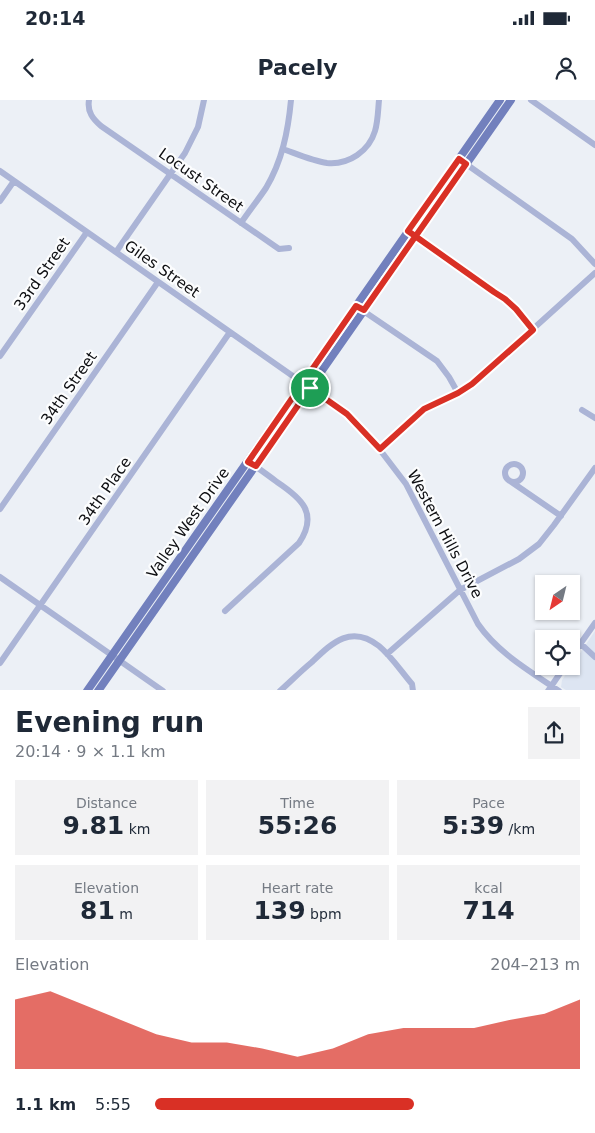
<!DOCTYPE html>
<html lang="en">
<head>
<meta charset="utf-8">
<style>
  :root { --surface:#fff; --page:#f2f2f3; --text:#1f2937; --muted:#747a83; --accent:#d93025 }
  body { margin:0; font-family:"DejaVu Sans",sans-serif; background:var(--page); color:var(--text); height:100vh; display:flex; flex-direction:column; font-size:19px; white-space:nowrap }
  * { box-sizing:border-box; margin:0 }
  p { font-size:16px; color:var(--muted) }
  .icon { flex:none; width:28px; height:28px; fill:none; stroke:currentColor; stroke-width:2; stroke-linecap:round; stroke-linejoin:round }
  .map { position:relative; height:590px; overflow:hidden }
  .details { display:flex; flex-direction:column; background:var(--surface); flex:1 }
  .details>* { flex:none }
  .needle { width:32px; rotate:215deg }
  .tools { position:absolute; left:535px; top:475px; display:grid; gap:10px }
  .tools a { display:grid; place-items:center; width:45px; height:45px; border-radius:0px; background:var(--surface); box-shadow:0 1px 4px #0004; font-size:25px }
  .pin { position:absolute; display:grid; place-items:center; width:42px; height:42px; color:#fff; margin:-21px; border:2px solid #fff; border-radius:50%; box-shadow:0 1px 5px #0007 }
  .round { display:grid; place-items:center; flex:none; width:52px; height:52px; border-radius:0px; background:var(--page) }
  .summary { display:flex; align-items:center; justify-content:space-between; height:85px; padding:0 15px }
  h1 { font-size:28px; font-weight:700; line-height:38px }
  .stats { display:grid; grid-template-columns:repeat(3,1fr); gap:8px; height:85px; padding:5px 15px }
  .stats div { display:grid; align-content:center; border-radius:0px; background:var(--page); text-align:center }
  .stats b { font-size:25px; font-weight:700 }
  .stats small { font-size:14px; font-weight:400 }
  .stats p { font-size:14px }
  .chart { height:140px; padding:10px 15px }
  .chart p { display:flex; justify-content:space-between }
  .chart svg { width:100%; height:90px; margin-top:5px; fill:var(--accent); opacity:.7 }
  ul { padding:0 15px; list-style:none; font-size:16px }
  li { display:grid; grid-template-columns:80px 60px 1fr; align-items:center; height:38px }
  li i { height:12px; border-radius:6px; background:var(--accent) }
  .status { display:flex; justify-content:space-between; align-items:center; height:35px; padding:0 25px; background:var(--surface); direction:ltr }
  .status svg { height:14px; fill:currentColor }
  header { display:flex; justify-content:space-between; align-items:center; height:65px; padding:0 15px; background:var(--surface); font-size:22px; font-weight:700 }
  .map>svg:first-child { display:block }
  .built { fill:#dde5f2 }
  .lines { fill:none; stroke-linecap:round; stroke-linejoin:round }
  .minor { stroke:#abb4d6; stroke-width:6 }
  .major { stroke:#7280bd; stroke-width:8 }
  .route-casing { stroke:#fff; stroke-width:10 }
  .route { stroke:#d93025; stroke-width:6 }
  .labels { text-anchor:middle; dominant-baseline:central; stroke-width:4.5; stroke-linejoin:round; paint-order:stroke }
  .street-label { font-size:15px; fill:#0d0e11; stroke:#fcfdfe }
</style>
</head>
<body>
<div class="status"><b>20:14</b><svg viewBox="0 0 49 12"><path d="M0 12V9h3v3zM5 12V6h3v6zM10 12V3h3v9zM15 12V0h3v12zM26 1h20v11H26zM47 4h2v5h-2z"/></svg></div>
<header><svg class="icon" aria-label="back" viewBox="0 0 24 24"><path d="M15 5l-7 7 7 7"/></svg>Pacely<svg class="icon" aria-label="person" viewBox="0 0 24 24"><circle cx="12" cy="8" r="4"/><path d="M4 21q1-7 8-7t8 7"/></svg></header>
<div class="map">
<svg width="595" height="591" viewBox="0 0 595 591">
  <rect width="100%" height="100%" fill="#ecf0f6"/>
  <path class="built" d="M595,531V590H566L561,587L562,580Z"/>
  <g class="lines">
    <path class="minor" d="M89,0C87,12 93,19 101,26L279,149L289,148
      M531,0L595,45
      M283,49C297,54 313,61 327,63C349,65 369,51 375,31C378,21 378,10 379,0
      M459,59L572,139L595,164
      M0,71L347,314L374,342L406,384L478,524C498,553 530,571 559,591
      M0,101L14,81
      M241,123C249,111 258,100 266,88C282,61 288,32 291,0
      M408,131L505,199L533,230
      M116,152L185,53L198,27L204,0
      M356,206L437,261L449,277L458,293
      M0,256L87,132
      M582,310L595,318
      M380,349L418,313L458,293L472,284L595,173
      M505 373a9 9 0 1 1 18 0a9 9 0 1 1-18 0Z
      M510,381L561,416
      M0,409L158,182
      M0,477L163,591
      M225,511L299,443C319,413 301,398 277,382C268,375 258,368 248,361
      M581,544L595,557
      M387,554L460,490L519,459L539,444L554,425L595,368
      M571,557L595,523
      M0,563L230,232
      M280,591C291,581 301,571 312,562C332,543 351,524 379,546C391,556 401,571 412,584L413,591
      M548,591L565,566"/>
    <path class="major" d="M87,591L500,0
      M98,591L511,0"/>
  </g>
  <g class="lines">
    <g class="route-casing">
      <path id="route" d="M310,288L256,366L248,362L356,206L364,210C398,162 432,113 466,64L459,59L408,131L415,136L494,192L505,199L516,209L533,230L472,284L458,293L424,309L380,349L347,314L310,288"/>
    </g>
    <use href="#route" class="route"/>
  </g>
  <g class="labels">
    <g class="street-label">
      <text transform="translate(201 80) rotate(35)">Locust Street</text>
      <text transform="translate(162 169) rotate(35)">Giles Street</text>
      <text transform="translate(42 174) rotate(-55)">33rd Street</text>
      <text transform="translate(69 288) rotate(-55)">34th Street</text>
      <text transform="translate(105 391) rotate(-55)">34th Place</text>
      <text transform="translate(188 423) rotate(-55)">Valley West Drive</text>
      <text transform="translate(445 434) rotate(62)">Western Hills Drive</text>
    </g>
  </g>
</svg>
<div class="tools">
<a><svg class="needle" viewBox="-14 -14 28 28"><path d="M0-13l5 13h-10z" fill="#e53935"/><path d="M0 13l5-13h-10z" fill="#747a83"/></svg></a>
<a><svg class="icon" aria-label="locate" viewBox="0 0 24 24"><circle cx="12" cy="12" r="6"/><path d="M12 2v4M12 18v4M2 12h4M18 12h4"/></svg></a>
</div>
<div class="pin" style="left:310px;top:288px;background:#1e9e55"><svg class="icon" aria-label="arrive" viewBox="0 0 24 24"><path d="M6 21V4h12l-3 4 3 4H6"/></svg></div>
</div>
<section class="details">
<div class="summary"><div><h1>Evening run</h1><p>20:14 · 9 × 1.1 km</p></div><a class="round"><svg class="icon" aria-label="share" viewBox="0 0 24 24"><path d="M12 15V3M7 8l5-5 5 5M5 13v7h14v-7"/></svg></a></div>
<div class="stats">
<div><p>Distance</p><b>9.81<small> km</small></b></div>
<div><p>Time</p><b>55:26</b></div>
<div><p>Pace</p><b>5:39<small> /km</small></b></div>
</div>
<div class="stats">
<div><p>Elevation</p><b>81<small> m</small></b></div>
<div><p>Heart rate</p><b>139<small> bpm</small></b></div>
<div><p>kcal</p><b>714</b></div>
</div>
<div class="chart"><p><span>Elevation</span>204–213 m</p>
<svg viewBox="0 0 160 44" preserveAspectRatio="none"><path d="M0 44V10L10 6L20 13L30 20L40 27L50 31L60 31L70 34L80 38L90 34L100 27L110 24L120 24L130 24L140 20L150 17L160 10V44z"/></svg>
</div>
<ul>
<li><b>1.1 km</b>5:55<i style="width:61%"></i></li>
</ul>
</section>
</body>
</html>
